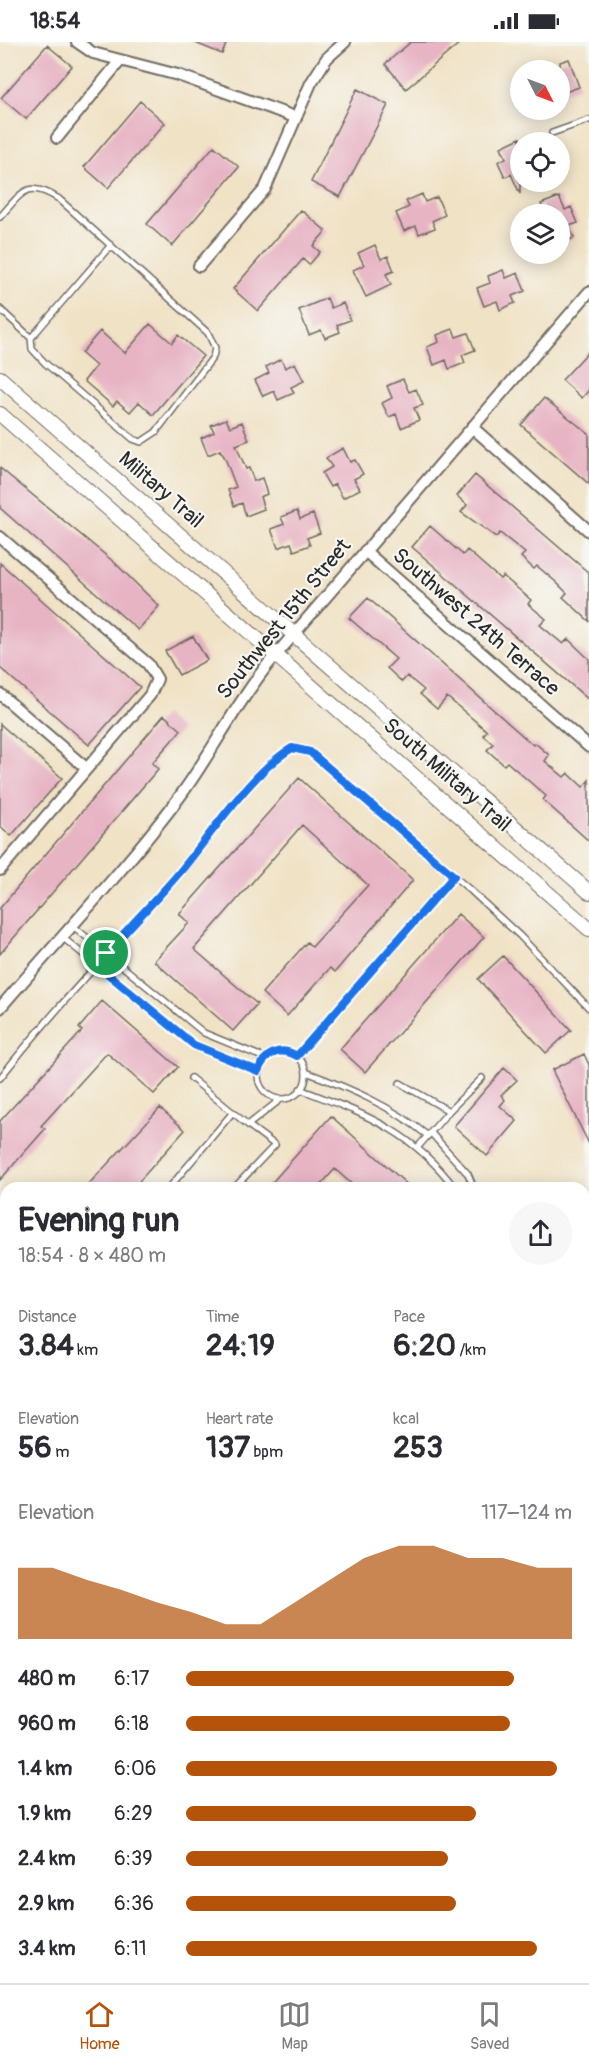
<!DOCTYPE html>
<html lang="en">
<head>
<meta charset="utf-8">
<style>
  :root { --surface:#fff; --page:#f7f7f7; --text:#2b2b33; --muted:#7c7c81; --line:#e1e1e2; --accent:#b45309 }
  body { margin:0; font-family:Pangolin,sans-serif; background:var(--page); color:var(--text); height:100vh; display:flex; flex-direction:column; font-size:22px; white-space:nowrap }
  * { box-sizing:border-box; margin:0 }
  p { font-size:20px; color:var(--muted) }
  .icon { flex:none; width:33px; height:33px; fill:none; stroke:currentColor; stroke-width:2; stroke-linecap:round; stroke-linejoin:round }
  .map { position:relative; flex:1; overflow:hidden }
  .panel { position:absolute; left:0px; top:1140px; width:590px; height:801px; display:flex; flex-direction:column; background:var(--surface); border-radius:18px 18px 0 0; box-shadow:0 3px 15px #0003 }
  .panel>* { flex:none }
  .needle { width:39px; rotate:132deg }
  .controls { position:absolute; left:510px; top:18px; display:grid; gap:12px }
  .controls a { display:grid; place-items:center; width:60px; height:60px; border-radius:50%; background:var(--surface); box-shadow:0 3px 15px #0003; font-size:30px }
  .pin { position:absolute; display:grid; place-items:center; width:51px; height:51px; color:#fff; margin:-26px; border:3px solid #fff; border-radius:50%; box-shadow:0 2px 6px #0007 }
  .round { display:grid; place-items:center; flex:none; width:63px; height:63px; border-radius:32px; background:var(--page) }
  .head { display:flex; align-items:center; justify-content:space-between; height:102px; padding:0 18px }
  h1 { font-size:33px; font-weight:700; line-height:45px }
  .figures { display:grid; grid-template-columns:repeat(3,1fr); gap:9px; height:102px; padding:6px 18px }
  .figures div { display:grid; align-content:center }
  .figures b { font-size:30px; font-weight:700 }
  .figures small { font-size:16px; font-weight:400 }
  .figures p { font-size:16px }
  .chart { height:168px; padding:12px 18px }
  .chart p { display:flex; justify-content:space-between }
  .chart svg { width:100%; height:108px; margin-top:6px; fill:var(--accent); opacity:.7 }
  ul { padding:0 18px; list-style:none; font-size:20px }
  li { display:grid; grid-template-columns:96px 72px 1fr; align-items:center; height:45px }
  li i { height:15px; border-radius:8px; background:var(--accent) }
  .status { display:flex; justify-content:space-between; align-items:center; height:42px; padding:0 30px; background:var(--surface); direction:ltr }
  .status svg { height:16px; fill:currentColor }
  .tab-bar { display:flex; justify-content:space-around; align-items:center; height:84px; border-top:2px solid var(--line); background:var(--surface); font-size:16px; color:var(--muted) }
  .tab-bar a { display:grid; justify-items:center; gap:3px }
  .tab-bar .on { color:var(--accent) }
  .map>svg:first-child { display:block }
  .built { fill:#f3cfdf }
  .water { fill:#67b0df; stroke:#496e85; stroke-width:1.5 }
  .building { fill:#e7b4c4 }
  .lines { fill:none; stroke-linecap:round; stroke-linejoin:round }
  .service-casing { stroke:#706b61; stroke-width:8 }
  .minor-casing { stroke:#706b61; stroke-width:14 }
  .tertiary-casing { stroke:#706b61; stroke-width:16 }
  .service { stroke:#fff; stroke-width:5 }
  .minor { stroke:#fff; stroke-width:10 }
  .tertiary { stroke:#fff; stroke-width:14 }
  .route-casing { stroke:#fff; stroke-width:12 }
  .route { stroke:#1a73e8; stroke-width:8 }
  .labels { text-anchor:middle; dominant-baseline:central; stroke-width:4.5; stroke-linejoin:round; paint-order:stroke }
  .street-label { font-size:21px; fill:#2b2b2b; stroke:#f6f6f2 }
</style>
</head>
<body>
<div class="status"><b>18:54</b><svg viewBox="0 0 49 12"><path d="M0 12V9h3v3zM5 12V6h3v6zM10 12V3h3v9zM15 12V0h3v12zM26 1h20v11H26zM47 4h2v5h-2z"/></svg></div>
<div class="map">
<svg width="589" height="1941" viewBox="0 0 589 1941">
  <rect width="100%" height="100%" fill="#f6f6f2"/>
  <filter id="ink" filterUnits="userSpaceOnUse"><feTurbulence type="fractalNoise" baseFrequency=".0167" numOctaves="2"/><feDisplacementMap in="SourceGraphic" scale="12" xChannelSelector="R" yChannelSelector="G"/><feConvolveMatrix kernelMatrix="1 2 1 2 8 2 1 2 1" color-interpolation-filters="sRGB"/></filter>
  <filter id="wash" filterUnits="userSpaceOnUse"><feTurbulence type="fractalNoise" baseFrequency=".008" numOctaves="4" result="noise"/><feDisplacementMap in="SourceGraphic" scale="24" xChannelSelector="R" yChannelSelector="G"/><feGaussianBlur stdDeviation="1.35" result="paint"/><feColorMatrix in="noise" values="0 0 0 0 0 0 0 0 0 0 0 0 0 0 0 0 0 1.4 0 .05"/><feComposite in="paint" operator="in"/></filter>
  <g filter="url(#wash)">
    <rect width="100%" height="100%" fill="#f0e2c5"/>
    <path class="built" d="M584,1786L589,1789V1941H481L482,1935H584Z"/>
    <path class="water" d="M0,1243L6,1252V1310L0,1305Z
      M6,1562V1935H64V1941H0V1571Z"/>
    <g id="blocks">
      <path class="building" d="M193,0H227L222,12Z
        M411,0H461L406,47L385,22Z
        M47,3L72,24L26,77L1,56Z
        M569,17L579,45L560,52V20Z
        M357,47L388,63L340,155L311,140Z
        M140,59L165,81L108,146L84,125Z
        M520,96V152L511,132L505,135L498,120L506,116L501,105Z
        M214,104L239,125L172,204L147,182Z
        M422,152L425,160L437,155L445,173L432,179L435,186L419,192L416,184L404,189L396,171L409,165L406,159Z
        M559,155L565,168L571,165L578,181L569,184L574,196L560,202V172H545L541,162Z
        M301,168L326,189L313,204L320,210L309,223L303,217L258,269L233,247Z
        M375,203L381,217L388,214L394,229L386,232L391,243L366,255L353,228L364,223L358,211Z
        M503,228L506,236L518,231L525,249L512,254L515,261L500,268L497,259L484,264L477,246L490,241L488,234Z
        M327,256L331,266L343,261L350,278L337,283L340,290L325,296L321,288L309,293L299,268Z
        M150,282L172,301L178,293L203,314L153,373L139,360L130,370L117,359L113,364L84,339L96,324L81,311L100,289L125,311Z
        M453,287L456,295L468,291L475,308L462,313L465,321L449,327L446,318L434,323L427,305L439,300L437,293Z
        M589,309V348L582,356L562,338Z
        M281,317L285,326L295,321L304,339L291,345L294,351L278,358L274,349L263,354L255,338L269,331L266,325Z
        M403,337L409,350L416,347L423,363L414,366L419,378L401,386L396,372L389,375L382,361L392,356L387,344Z
        M544,356L589,392V442L521,383Z
        M226,377L230,385L242,380L249,398L236,403L246,427L249,426L254,439L262,436L267,452L260,455L264,467L246,474L242,461L234,464L228,448L236,445L225,416L220,408L208,413L201,396L214,390L211,383Z
        M343,406L350,420L355,418L363,432L354,437L360,447L343,456L335,442L330,445L322,431L332,425L326,416Z
        M0,426L115,521L159,564L138,588L0,466Z
        M475,433L589,531V579L563,555L567,551L556,540L537,524L534,527L521,515L525,511L500,491L496,495L461,470L467,463L457,454Z
        M297,469L300,477L313,472L320,491L307,496L310,503L294,509L291,501L278,506L271,487L284,482L281,475Z
        M430,484L463,513L467,508L500,537L503,534L531,558L528,562L546,577L540,583L563,602L568,597L589,617V658L412,505Z
        M0,521L140,645L89,703L0,626Z
        M368,556L533,703L535,701L549,713L545,719L564,735L568,731L583,745L589,738V799L543,758L546,754L507,720L504,723L487,708L493,702L483,693L487,689L447,655L437,667L420,652L424,648L407,634L402,640L387,626L396,617L349,576Z
        M193,594L207,618L179,633L165,609Z
        M164,673L181,688L152,721L158,727L0,912V866Z
        M0,682L62,736L11,794L0,784Z
        M299,736L413,838L335,930L330,926L287,974L262,951L307,900L312,905L368,843L302,783L194,907L257,962L233,989L154,919L189,881L179,872Z
        M458,872L484,895L365,1030L340,1007Z
        M503,914L571,988L546,1011L478,937Z
        M102,959L178,1025L154,1052L107,1011L41,1084L45,1087L0,1138V1079L82,989L79,986Z
        M584,1012L589,1023V1102L552,1028Z
        M504,1026L517,1038L501,1053L505,1058L500,1064L517,1079L487,1114L454,1084Z
        M160,1066L185,1088L133,1146H85Z
        M331,1074L411,1146H356L335,1127L318,1146H267Z"/>
    </g>
  </g>
  <g filter="url(#ink)">
    <use href="#blocks" fill-opacity="0" stroke="#706b61" stroke-width="1.5"/>
    <g class="lines">
      <g class="service-casing">
        <path id="service" d="M552,91L589,78
          M0,175C23,150 26,137 59,157L208,291L215,306L213,315L156,390L141,400L133,397L45,321L32,307L31,296
          M0,267L31,296L111,203
          M73,884L204,991L265,1016
          M62,895L194,1003L258,1029
          M258 1033a24 24 0 1 1 48 0a24 24 0 1 1-48 0Z
          M297,1014L454,834
          M306,1030C349,1046 392,1064 428,1094
          M0,1036C55,966 118,901 177,834C211,795 249,732 292,707L310,710L470,848L520,894L589,966
          M191,1036L248,1083L281,1057
          M400,1041L449,1069L418,1105
          M300,1047C366,1073 411,1088 455,1146
          M449,1069L482,1036
          M431,1091L468,1132L474,1146
          M169,1146L233,1070
          M234,1146L275,1103L248,1083
          M584,1203H589
          M584,1240L589,1239
          M584,1462L589,1450
          M589,1717L586,1725L589,1740
          M584,1805L589,1808
          M584,1888L589,1891
          M584,1914L589,1916
          M155,1941L156,1935
          M197,1941L198,1935
          M372,1941L374,1935"/>
      </g>
      <g class="minor-casing">
        <path id="minor" d="M77,0L93,11L178,33L295,75
          M57,96L119,20
          M199,224L265,147L311,41L327,16L345,0
          M472,385L589,489
          M0,495L148,622L157,637L150,653L0,828
          M365,509L589,705
          M0,652L86,726
          M0,966C59,897 123,830 178,757C211,713 234,664 269,621L589,250
          M343,1941L344,1935"/>
      </g>
      <g class="tertiary-casing">
        <path id="tertiary" d="M0,336L589,850
          M0,372L589,887
          M584,1576L589,1564
          M584,1634L589,1622
          M422,1941L424,1935
          M450,1941L451,1935"/>
      </g>
      <use href="#service" class="service"/>
      <use href="#minor" class="minor"/>
      <use href="#tertiary" class="tertiary"/>
    </g>
  </g>
  <g class="lines" filter="url(#ink)">
    <g class="route-casing">
      <path id="route" d="M292,706L310,710L454,834L297,1014C280,1004 265,1011 258,1029L194,1003L97,923C122,891 152,863 179,831C211,793 250,731 292,706Z"/>
    </g>
    <use href="#route" class="route"/>
  </g>
  <g class="labels">
    <g class="street-label">
      <text transform="translate(161 448) rotate(41)">Military Trail</text>
      <text transform="translate(284 577) rotate(-51)">Southwest 15th Street</text>
      <text transform="translate(476 580) rotate(41)">Southwest 24th Terrace</text>
      <text transform="translate(447 733) rotate(41)">South Military Trail</text>
    </g>
  </g>
</svg>
<div class="controls">
<a><svg class="needle" viewBox="-14 -14 28 28"><path d="M0-13l5 13h-10z" fill="#e53935"/><path d="M0 13l5-13h-10z" fill="#7c7c81"/></svg></a>
<a><svg class="icon" aria-label="locate" viewBox="0 0 24 24"><circle cx="12" cy="12" r="6"/><path d="M12 2v4M12 18v4M2 12h4M18 12h4"/></svg></a>
<a><svg class="icon" aria-label="layers" viewBox="0 0 24 24"><path d="M12 4l9 5-9 5-9-5zM3 14l9 5 9-5"/></svg></a>
</div>
<div class="pin" style="left:106px;top:911px;background:#1e9e55"><svg class="icon" aria-label="arrive" viewBox="0 0 24 24"><path d="M6 21V4h12l-3 4 3 4H6"/></svg></div>
<section class="panel">
<div class="head"><div><h1>Evening run</h1><p>18:54 · 8 × 480 m</p></div><a class="round"><svg class="icon" aria-label="share" viewBox="0 0 24 24"><path d="M12 15V3M7 8l5-5 5 5M5 13v7h14v-7"/></svg></a></div>
<div class="figures">
<div><p>Distance</p><b>3.84<small> km</small></b></div>
<div><p>Time</p><b>24:19</b></div>
<div><p>Pace</p><b>6:20<small> /km</small></b></div>
</div>
<div class="figures">
<div><p>Elevation</p><b>56<small> m</small></b></div>
<div><p>Heart rate</p><b>137<small> bpm</small></b></div>
<div><p>kcal</p><b>253</b></div>
</div>
<div class="chart"><p><span>Elevation</span>117–124 m</p>
<svg viewBox="0 0 160 44" preserveAspectRatio="none"><path d="M0 44V15L10 15L20 20L30 24L40 29L50 33L60 38L70 38L80 29L90 20L100 11L110 6L120 6L130 11L140 11L150 15L160 15V44z"/></svg>
</div>
<ul>
<li><b>480 m</b>6:17<i style="width:85%"></i></li>
<li><b>960 m</b>6:18<i style="width:84%"></i></li>
<li><b>1.4 km</b>6:06<i style="width:96%"></i></li>
<li><b>1.9 km</b>6:29<i style="width:75%"></i></li>
<li><b>2.4 km</b>6:39<i style="width:68%"></i></li>
<li><b>2.9 km</b>6:36<i style="width:70%"></i></li>
<li><b>3.4 km</b>6:11<i style="width:91%"></i></li>
</ul>
</section>
</div>
<nav class="tab-bar">
<a class="on"><svg class="icon" aria-label="home" viewBox="0 0 24 24"><path d="M3 11l9-7 9 7M6 9v11h12V9"/></svg>Home</a>
<a><svg class="icon" aria-label="map" viewBox="0 0 24 24"><path d="M3 6l6-2 6 2 6-2v14l-6 2-6-2-6 2zM9 4v14M15 6v14"/></svg>Map</a>
<a><svg class="icon" aria-label="saved" viewBox="0 0 24 24"><path d="M7 4h10v16l-5-4-5 4z"/></svg>Saved</a>
</nav>
</body>
</html>
